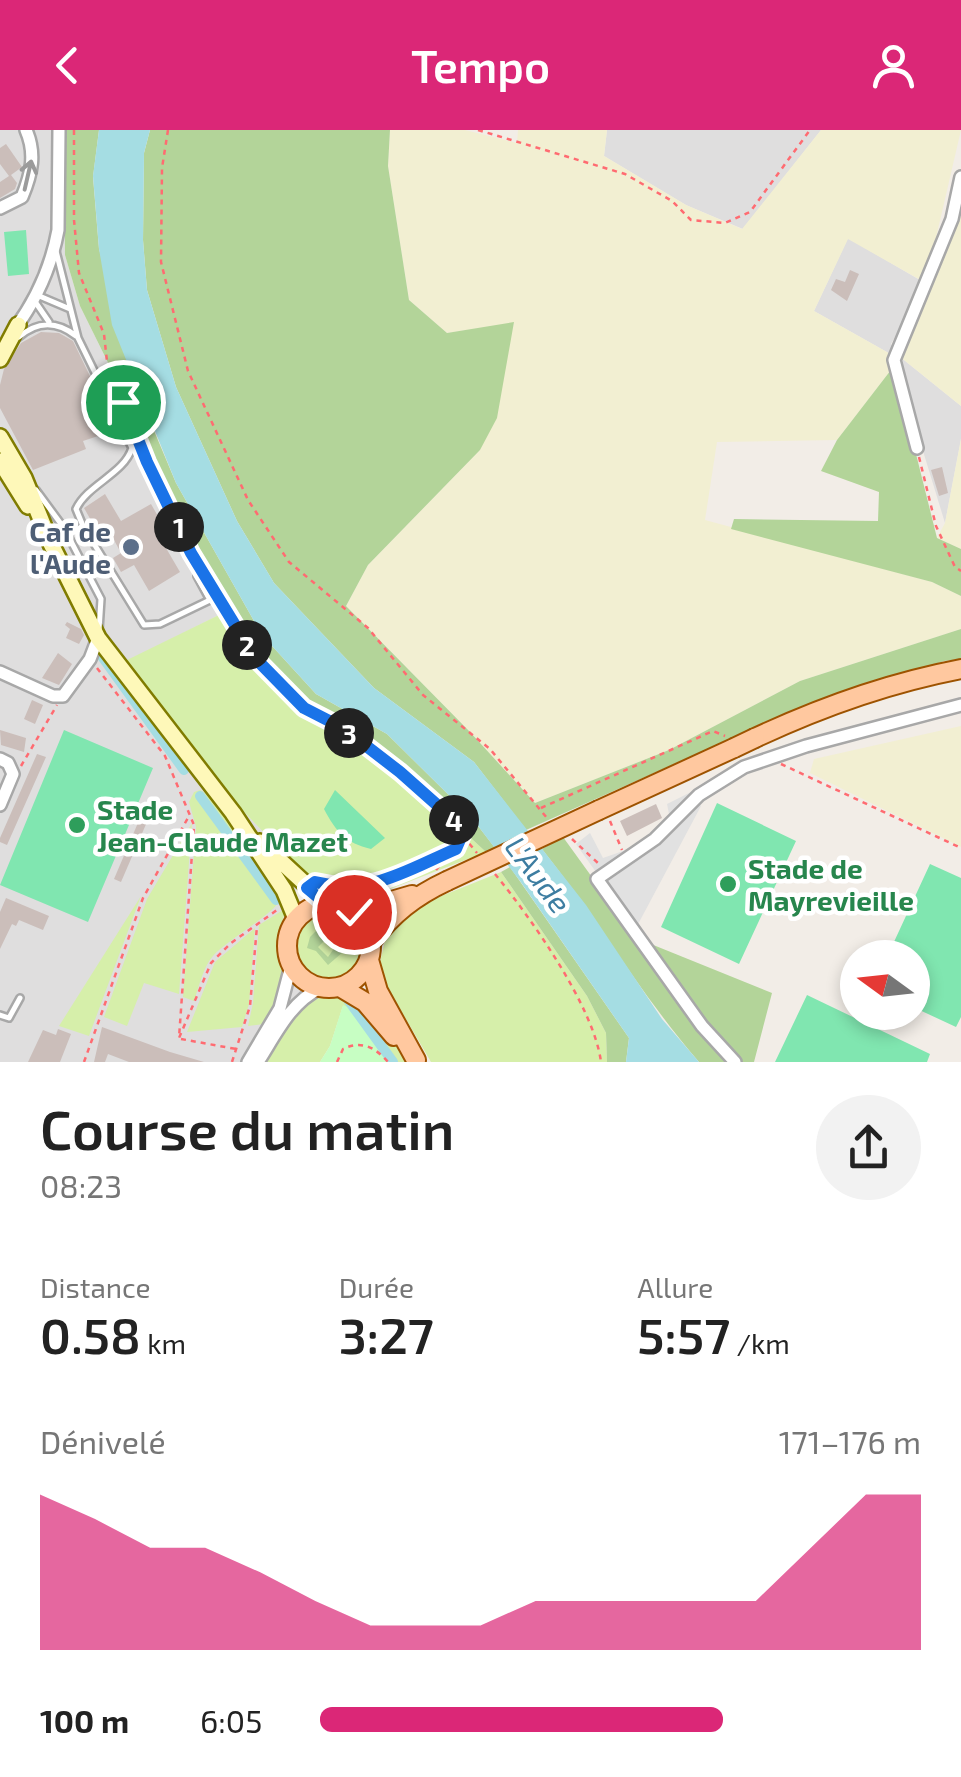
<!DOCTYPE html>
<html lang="fr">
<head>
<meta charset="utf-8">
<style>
  :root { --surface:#fff; --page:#f2f2f2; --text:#222; --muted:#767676; --accent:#db2777 }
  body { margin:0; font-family:"Exo 2",sans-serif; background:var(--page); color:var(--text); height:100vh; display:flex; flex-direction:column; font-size:38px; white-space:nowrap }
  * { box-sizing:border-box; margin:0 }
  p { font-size:32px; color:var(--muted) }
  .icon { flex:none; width:55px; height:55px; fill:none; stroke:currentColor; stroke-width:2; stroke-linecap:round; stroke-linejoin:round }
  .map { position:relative; height:932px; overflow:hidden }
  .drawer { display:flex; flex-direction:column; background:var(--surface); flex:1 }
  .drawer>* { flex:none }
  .needle { width:65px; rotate:285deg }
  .buttons { position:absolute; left:840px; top:810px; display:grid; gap:20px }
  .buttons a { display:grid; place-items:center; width:90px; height:90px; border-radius:50%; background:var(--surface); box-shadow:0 5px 15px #0003; font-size:50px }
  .pin { position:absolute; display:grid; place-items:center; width:85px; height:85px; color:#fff; margin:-42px; border:5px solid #fff; border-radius:50%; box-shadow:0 2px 10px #0007 }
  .km { position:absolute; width:50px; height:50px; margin:-25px; border-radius:50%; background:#222; color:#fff; font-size:28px; line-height:50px; text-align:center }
  .round { display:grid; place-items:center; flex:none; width:105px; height:105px; border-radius:52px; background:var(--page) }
  .head { display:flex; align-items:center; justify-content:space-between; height:170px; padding:0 40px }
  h1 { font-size:55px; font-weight:600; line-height:75px }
  .stats { display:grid; grid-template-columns:repeat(3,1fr); gap:15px; height:170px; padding:10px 40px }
  .stats div { display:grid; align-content:center }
  .stats b { font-size:50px; font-weight:600 }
  .stats small { font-size:28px; font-weight:400 }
  .stats p { font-size:28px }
  .chart { height:280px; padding:20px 40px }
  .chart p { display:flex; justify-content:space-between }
  .chart svg { width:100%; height:180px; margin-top:10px; fill:var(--accent); opacity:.7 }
  ul { padding:0 40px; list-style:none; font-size:32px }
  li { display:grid; grid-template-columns:160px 120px 1fr; align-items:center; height:75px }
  li i { height:25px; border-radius:12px; background:var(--accent) }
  header { display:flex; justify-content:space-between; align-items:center; height:130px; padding:0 40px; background:var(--accent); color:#fff; font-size:45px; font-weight:600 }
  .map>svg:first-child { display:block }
  .residential { fill:#dfdede }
  .farmland { fill:#f2efd2 }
  .grass { fill:#d6efaa }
  .forest { fill:#b3d499 }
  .park { fill:#c7fec3 }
  .pitch { fill:#80e6b0 }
  .parking { fill:#e1e1e1 }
  .water { fill:#a5dde3 }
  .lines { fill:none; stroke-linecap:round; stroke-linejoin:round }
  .canal { stroke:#a5dde3; stroke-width:10 }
  .building { fill:#cbbeba }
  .lane-casing { stroke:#a8a8a8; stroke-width:10 }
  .street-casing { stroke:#a8a8a8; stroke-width:16 }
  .secondary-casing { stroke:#807c00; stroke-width:20 }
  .primary-casing { stroke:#9e5300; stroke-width:22 }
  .path { stroke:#ff6b71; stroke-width:2.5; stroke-dasharray:5 5; stroke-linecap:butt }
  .lane { stroke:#fff; stroke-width:5 }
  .street { stroke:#fff; stroke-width:11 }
  .secondary { stroke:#fef8b9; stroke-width:15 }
  .primary { stroke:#ffc89f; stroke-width:18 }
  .primary-bridge-casing { stroke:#9e5300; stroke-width:22; stroke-linecap:butt }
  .primary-bridge { stroke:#ffc89f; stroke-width:18 }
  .oneway { stroke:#9b9b9b }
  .route-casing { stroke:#fff; stroke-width:20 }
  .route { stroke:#1a73e8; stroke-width:12 }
  .service-dot { fill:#5c6f8a; stroke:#fff; stroke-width:4 }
  .leisure-dot { fill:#2e9e5b; stroke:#fff; stroke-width:4 }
  .labels { text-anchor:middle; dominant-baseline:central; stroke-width:9; stroke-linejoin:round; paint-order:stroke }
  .service-label { font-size:28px; font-weight:bold; fill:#4e5e75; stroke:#fff; text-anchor:end }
  .leisure-label { font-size:28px; font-weight:bold; fill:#27864d; stroke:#fff; text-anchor:start }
  .water-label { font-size:30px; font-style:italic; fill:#3d7da1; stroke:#fff }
</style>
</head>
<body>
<header><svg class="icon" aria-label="back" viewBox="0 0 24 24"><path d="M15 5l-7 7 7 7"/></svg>Tempo<svg class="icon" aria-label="person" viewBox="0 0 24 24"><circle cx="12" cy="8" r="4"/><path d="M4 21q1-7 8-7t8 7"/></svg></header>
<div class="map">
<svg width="961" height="932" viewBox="0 0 961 932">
  <rect width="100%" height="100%" fill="#f2ede7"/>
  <path class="residential" d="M0,0H64L65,125L80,176L127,271L161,373L227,481L126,532L231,668L302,743L275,827L310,866L264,932H0Z
    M607,0H821L743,99L686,75L604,26Z
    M848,108L925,153L891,214L899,226L961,276V309L945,393L894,226L814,181Z"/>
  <path class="farmland" d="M390,0H465L517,13L518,0H607L604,26L686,75L742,99L821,0H961L932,125L961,45V276L899,226L924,152L848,109L814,181L894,226V236L837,310L717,312L705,390L932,452L961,466V499L800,551L669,620L535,673L470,602L346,476L368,435L480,320L514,193L447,203L409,170L388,36Z
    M961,309V419L937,408L945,393Z
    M961,596V717L810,643L814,629Z"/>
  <path class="grass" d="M227,481L235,495L343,598L362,608L486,722L359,771L302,743L231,668L125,531Z
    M200,660C224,671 268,745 280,770C274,784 227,810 213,826C203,837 199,857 194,871L183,867L196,697L189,672L194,662Z
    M192,693L179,864L144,853L127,896L104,887L147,769Z
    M501,742L587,866L606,903L607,932H431L378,841L386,806L429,771Z
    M141,766L89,906L59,896Z
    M294 815a36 36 0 1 1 72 0a36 36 0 1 1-72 0Z
    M283,780L285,782C277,808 284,822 282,847C281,864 271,879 264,894L248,896L253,873L259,795Z
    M255,798L249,874L242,897L187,902L215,832Z
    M321,863C364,864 386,901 410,932H392L352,879L343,876L330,916L320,932H264C278,909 294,871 321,863Z"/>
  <path class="forest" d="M64,0H99L93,47L99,119L142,272L176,353L262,505L316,564L387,604L472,688L495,718L486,722L362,608L297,566L235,495L161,373L127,271L80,176L65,125Z
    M150,0H390L388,36L409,170L447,203L514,192L497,288L480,320L368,435L346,476L470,602L535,673L669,620L800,551L961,499V529L944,531L782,586L526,700L474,632L374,558L274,453L237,391L176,257L147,160L143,110L144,23Z
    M894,236L937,408L961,419V466L932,452L731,399L734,389L878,391L879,362L821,341L837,310Z
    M563,707L636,808L772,863L754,932H699C641,865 597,789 542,719Z
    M510,737L629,908L626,932H607L606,903L587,866L501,742Z
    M318,799L325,802V810L318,817L328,827L335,817L336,808L344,809L343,822L328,835L316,821L307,818L310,807Z"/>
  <path class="park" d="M343,875L352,879L392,932H320L330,916Z"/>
  <path class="pitch" d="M26,100L29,144L8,146L4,102Z
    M64,600L153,638L88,792L0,755Z
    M335,660L385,708L371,719C346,713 336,702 324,679Z
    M717,673L796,711L739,834L661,797Z
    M930,734L961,748V887L956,897L913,877L912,828L887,827Z
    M807,865L930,924L927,932H775Z"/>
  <path class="parking" d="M691,662L701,676L636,798L576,714L590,703L603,728L623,721L671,694L667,674Z"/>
  <path class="water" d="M99,0H150L144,23L143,110L147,160L176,257L237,391L274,453L374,558L474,632L586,775L662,889L699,932H626L629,908L520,751L472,688L387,604L316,564L262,505L176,353L112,195L99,119L93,46Z"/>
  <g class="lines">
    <path class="canal" d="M101,525L184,640
      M200,666L276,770
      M346,867L393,932"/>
  </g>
  <path class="building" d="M6,14L22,37L11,45L17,53L15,59L0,68V52L9,46L0,34V18Z
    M850,140L859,144L847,171L831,160L836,149L845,152Z
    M41,202L59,203L73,211L116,300L83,311L86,319L33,340L0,278V255L4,239L21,213Z
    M942,337L948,363L939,366L931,340Z
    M105,364L121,391L151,374L167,402L159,406L180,442L149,461L134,435L121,442L113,428L121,423L114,410L105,415L84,378Z
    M67,492L81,499L84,505L79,514L66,508L70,499L65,495Z
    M58,523L72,534L59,555L42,548Z
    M32,570L43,575L35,594L24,589Z
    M0,600L26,608L24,622L1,615Z
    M37,624L46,627L7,715L0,712V708Z
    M656,674L662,688L627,706L620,691Z
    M143,681L150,685L121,752L114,749Z
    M6,768L49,786L43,800L19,790L16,796L12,794L0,819V782Z
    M102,897L170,922L204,932H129L108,924L105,932H94Z
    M58,899L71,904L60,932H28L43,900L56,905Z"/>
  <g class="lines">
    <g class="lane-casing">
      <path id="lane" d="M56,121L78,208L132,318C124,344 88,354 76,379L83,396L144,495L160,494L210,470L197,446
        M37,165L70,179
        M36,173L49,192
        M19,207C37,191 57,191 76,206
        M36,360L64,398L101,469L99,500
        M0,885L9,888L20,868"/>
    </g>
    <g class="street-casing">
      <path id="street" d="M0,78L22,67C32,43 36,23 26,0
        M14,200C37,169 51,138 58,100L59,0
        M917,318L894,230L952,89L961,47
        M0,542L53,566H63L90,529L98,508
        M0,629L8,633L13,644L0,675
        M248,932L280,878L291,836
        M258,932C276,904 290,873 320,858
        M735,932L702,896L597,749L655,709L699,665L744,637L806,616L961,575"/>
    </g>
    <g class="secondary-casing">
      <path id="secondary" d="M0,229L18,195
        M0,307L24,348L51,414L98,508L233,683L284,760L296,789
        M0,331L28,376
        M260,712L327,774"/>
    </g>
    <g class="primary-casing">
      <path id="primary" d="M755,608C821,577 888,553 961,539
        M599,680L734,618
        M287 816a42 42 0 1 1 84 0a42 42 0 1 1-84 0Z
        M354,782L412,765
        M371,812C392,784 415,766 447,751
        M369,830L378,861L416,930
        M340,857L365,872L394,906"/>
    </g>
    <path class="path" d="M74,0V90L79,143L104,204L109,250L123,272L147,333L202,441
      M168,0L162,38L161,132L188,241L248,370L289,432L368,498L423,565L490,619L547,688
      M478,0L625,44L672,71L691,90L725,93L750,82L810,0
      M919,327L936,396L955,437L961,441
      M212,457L267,543L304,578L343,598L401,643L453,690L462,705L456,719C416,737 371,766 326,755
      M97,538L165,626L194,695L179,908L211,833L231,813L277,780
      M781,634L961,718
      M21,636L57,575
      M541,678L713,601L725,606
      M610,691L622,720
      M463,706L477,723
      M572,709L599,734
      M436,740L444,730L443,726
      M495,744C531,788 594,877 601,932
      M181,909L236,919
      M84,932L143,768L189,686
      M232,932L250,876L257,796
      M337,932L343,919C361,910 375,917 388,932"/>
    <use href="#lane" class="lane"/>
    <use href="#street" class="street"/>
    <use href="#secondary" class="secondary"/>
    <use href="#primary" class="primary"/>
    <g class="primary-bridge-casing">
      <path id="primary-bridge" d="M734,618L755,608
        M447,751L599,680"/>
    </g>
    <use href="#primary-bridge" class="primary-bridge"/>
  </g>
  <defs><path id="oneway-shaft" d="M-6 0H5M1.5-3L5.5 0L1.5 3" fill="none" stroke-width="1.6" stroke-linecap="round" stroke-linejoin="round" transform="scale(2.5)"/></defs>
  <use class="oneway" href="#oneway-shaft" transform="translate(28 45) rotate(-77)"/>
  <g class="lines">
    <g class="route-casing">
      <path id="route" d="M123,272L147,332L191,423L255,528L304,578L343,598L400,642L454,690L462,705L456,719C407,740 370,766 315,752L307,758L326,774L354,782"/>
    </g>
    <use href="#route" class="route"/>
  </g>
  <circle class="service-dot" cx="131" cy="417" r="10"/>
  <g class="leisure-dot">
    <circle cx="77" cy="695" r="10"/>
    <circle cx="728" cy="754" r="10"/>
  </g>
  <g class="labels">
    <g class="service-label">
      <text x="111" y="401">Caf de<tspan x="111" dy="32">l'Aude</tspan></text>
    </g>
    <g class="leisure-label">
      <text x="97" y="679">Stade<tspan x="97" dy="32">Jean-Claude Mazet</tspan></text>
      <text x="748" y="738">Stade de<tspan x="748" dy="32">Mayrevieille</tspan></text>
    </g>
    <g class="water-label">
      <text transform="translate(539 744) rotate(53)">L'Aude</text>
    </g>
  </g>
</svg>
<div class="buttons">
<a><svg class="needle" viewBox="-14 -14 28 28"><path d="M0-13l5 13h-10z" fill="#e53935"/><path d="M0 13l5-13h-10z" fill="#767676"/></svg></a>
</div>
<div class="pin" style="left:123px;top:272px;background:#1e9e55"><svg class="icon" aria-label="arrive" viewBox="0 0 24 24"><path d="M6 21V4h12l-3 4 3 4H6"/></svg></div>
<div class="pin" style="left:354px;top:782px;background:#d93025"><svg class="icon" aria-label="check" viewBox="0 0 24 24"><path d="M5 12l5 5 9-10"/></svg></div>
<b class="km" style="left:179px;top:397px">1</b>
<b class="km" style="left:247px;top:515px">2</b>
<b class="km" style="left:349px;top:603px">3</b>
<b class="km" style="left:454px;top:690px">4</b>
</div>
<section class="drawer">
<div class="head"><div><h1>Course du matin</h1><p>08:23</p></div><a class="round"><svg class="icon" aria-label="share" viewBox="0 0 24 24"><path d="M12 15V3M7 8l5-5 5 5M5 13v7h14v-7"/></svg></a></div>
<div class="stats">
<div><p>Distance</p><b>0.58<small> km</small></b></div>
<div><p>Durée</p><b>3:27</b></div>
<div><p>Allure</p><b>5:57<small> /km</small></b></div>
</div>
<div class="chart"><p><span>Dénivelé</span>171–176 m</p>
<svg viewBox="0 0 160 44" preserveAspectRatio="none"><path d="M0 44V6L10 12L20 19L30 19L40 25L50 32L60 38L70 38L80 38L90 32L100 32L110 32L120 32L130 32L140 19L150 6L160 6V44z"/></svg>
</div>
<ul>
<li><b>100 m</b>6:05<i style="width:67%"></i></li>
</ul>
</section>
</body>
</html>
